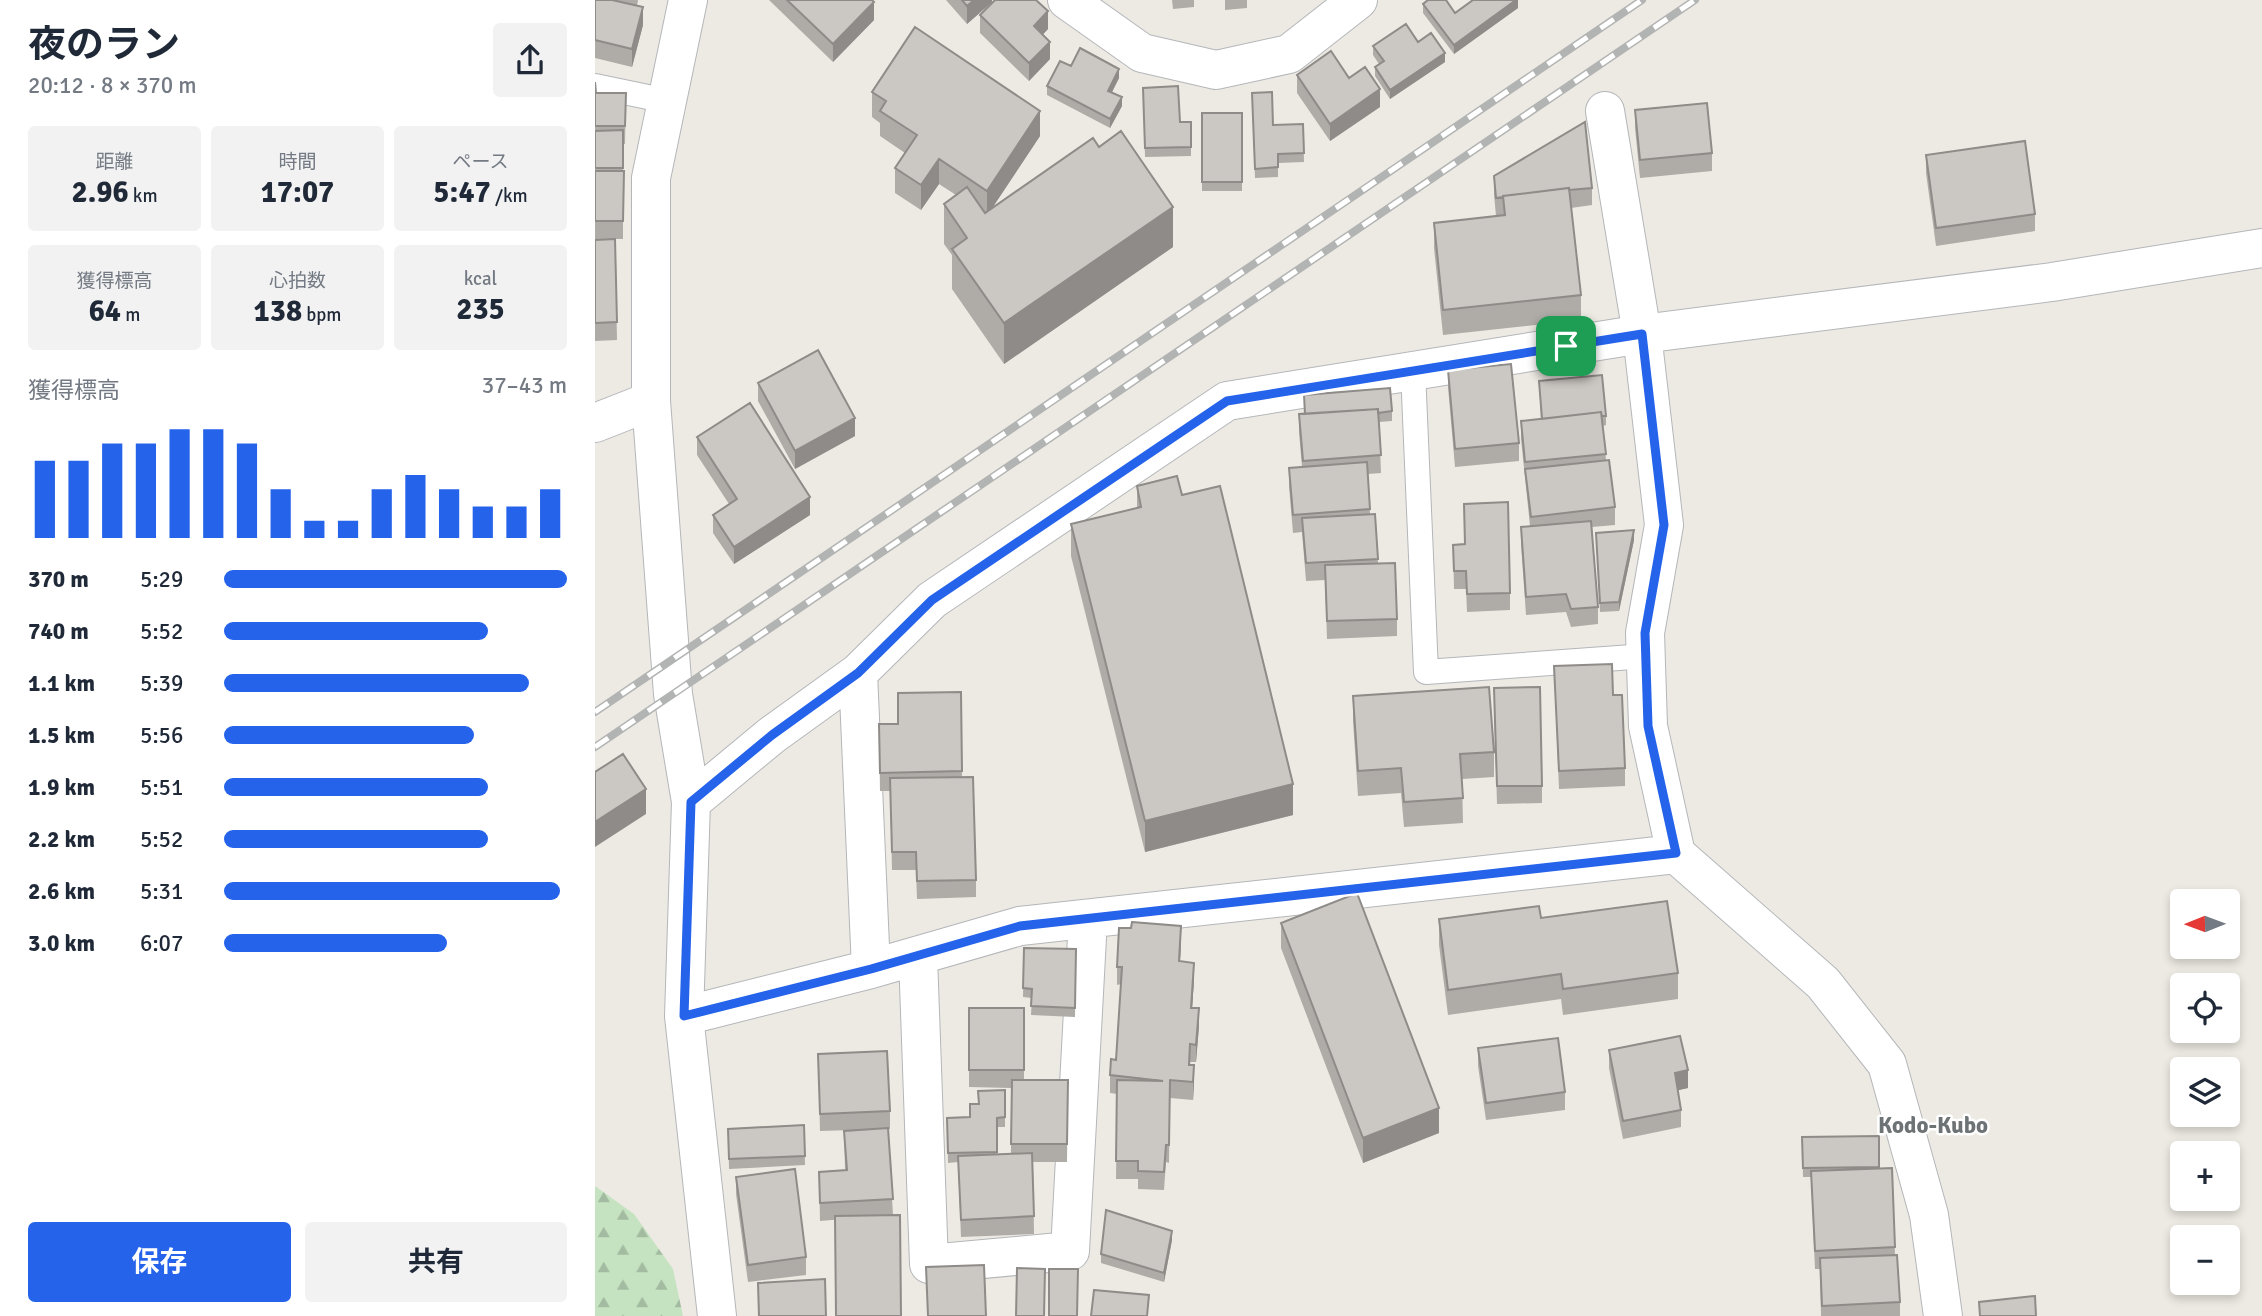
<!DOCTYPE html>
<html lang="ja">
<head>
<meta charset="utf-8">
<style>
  :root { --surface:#fff; --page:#f2f2f3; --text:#1f2937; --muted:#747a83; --accent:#2563eb }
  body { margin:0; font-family:Signika,"Noto Sans JP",sans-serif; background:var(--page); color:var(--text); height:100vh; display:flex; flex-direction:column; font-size:26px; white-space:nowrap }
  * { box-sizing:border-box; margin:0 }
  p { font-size:23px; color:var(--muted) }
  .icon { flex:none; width:38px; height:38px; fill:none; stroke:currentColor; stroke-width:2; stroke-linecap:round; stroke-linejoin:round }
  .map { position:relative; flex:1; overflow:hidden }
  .side { display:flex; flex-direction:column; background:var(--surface); width:595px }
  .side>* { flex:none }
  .needle { width:46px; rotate:269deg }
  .buttons { position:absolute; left:1575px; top:889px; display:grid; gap:14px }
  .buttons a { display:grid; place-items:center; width:70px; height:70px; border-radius:7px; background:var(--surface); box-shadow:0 4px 10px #0003; font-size:35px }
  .pin { position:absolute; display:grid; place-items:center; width:60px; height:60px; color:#fff; margin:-30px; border-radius:14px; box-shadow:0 4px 10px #0006 }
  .round { display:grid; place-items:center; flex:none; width:74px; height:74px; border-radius:7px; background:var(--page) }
  .overview { display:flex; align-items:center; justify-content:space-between; height:119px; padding:0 28px }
  h1 { font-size:38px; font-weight:700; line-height:52px }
  .metrics { display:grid; grid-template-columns:repeat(3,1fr); gap:10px; height:119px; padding:7px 28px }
  .metrics div { display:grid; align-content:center; border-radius:7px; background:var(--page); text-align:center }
  .metrics b { font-size:30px; font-weight:700 }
  .metrics small { font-size:19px; font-weight:400 }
  .metrics p { font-size:19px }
  .chart { height:196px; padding:14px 28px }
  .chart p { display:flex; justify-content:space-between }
  .chart svg { width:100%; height:126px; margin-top:7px; stroke:var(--accent); stroke-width:6 }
  .primary-button { display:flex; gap:14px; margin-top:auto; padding:14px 28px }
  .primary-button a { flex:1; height:80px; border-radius:7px; background:var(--accent); color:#fff; font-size:28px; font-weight:700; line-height:80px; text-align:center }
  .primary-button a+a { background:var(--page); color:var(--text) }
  ul { padding:0 28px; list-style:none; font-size:23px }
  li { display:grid; grid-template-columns:112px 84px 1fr; align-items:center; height:52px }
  li i { height:18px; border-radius:9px; background:var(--accent) }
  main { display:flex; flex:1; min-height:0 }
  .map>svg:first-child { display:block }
  .forest { fill:url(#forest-firs) }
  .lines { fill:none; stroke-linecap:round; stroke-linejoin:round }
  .service-casing { stroke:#b4b6ba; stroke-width:26 }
  .minor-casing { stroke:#b4b6ba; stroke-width:40 }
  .service { stroke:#fff; stroke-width:24 }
  .minor { stroke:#fff; stroke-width:38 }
  .rail-casing { stroke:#b2b3b3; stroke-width:8 }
  .rail { stroke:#fff; stroke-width:5; stroke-dasharray:16; stroke-linecap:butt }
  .wall { fill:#afaba7 }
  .shaded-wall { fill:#8e8b88 }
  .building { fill:#cbc7c2; stroke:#8e8b88; stroke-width:2 }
  .route-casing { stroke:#fff; stroke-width:14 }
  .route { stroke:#2563eb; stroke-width:9 }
  .labels { text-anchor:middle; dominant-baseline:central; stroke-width:5; stroke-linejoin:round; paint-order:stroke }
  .neighbourhood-label { font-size:23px; font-weight:bold; fill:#6d7275; stroke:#fff }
</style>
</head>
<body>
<main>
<section class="side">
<div class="overview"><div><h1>夜のラン</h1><p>20:12 · 8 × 370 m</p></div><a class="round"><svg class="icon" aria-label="share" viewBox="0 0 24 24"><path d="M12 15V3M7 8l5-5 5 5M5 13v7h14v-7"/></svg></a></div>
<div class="metrics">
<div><p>距離</p><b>2.96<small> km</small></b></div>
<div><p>時間</p><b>17:07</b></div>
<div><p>ペース</p><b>5:47<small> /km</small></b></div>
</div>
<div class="metrics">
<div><p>獲得標高</p><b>64<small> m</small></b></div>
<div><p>心拍数</p><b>138<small> bpm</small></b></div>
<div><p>kcal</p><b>235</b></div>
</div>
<div class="chart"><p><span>獲得標高</span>37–43 m</p>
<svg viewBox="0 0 160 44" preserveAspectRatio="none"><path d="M5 44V17M15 44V17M25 44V11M35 44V11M45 44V6M55 44V6M65 44V11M75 44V27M85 44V38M95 44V38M105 44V27M115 44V22M125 44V27M135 44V33M145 44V33M155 44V27"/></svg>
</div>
<ul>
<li><b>370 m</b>5:29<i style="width:100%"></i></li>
<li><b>740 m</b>5:52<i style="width:77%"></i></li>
<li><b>1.1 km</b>5:39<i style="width:89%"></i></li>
<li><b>1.5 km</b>5:56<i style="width:73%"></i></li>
<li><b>1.9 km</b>5:51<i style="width:77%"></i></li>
<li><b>2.2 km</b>5:52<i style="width:77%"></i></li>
<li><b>2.6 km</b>5:31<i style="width:98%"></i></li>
<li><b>3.0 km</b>6:07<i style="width:65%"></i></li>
</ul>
<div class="primary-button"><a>保存</a><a>共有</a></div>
</section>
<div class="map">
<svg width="1667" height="1316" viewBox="0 0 1667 1316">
  <defs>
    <pattern id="forest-firs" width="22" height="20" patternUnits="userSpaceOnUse" patternTransform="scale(1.75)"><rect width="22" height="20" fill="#c5e3c1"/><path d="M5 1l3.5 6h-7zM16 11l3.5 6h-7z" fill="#a3bba0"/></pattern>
  </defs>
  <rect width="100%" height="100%" fill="#edeae3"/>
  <path class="forest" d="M0,1186L39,1214L78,1269L88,1316H0Z"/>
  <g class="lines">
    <g class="service-casing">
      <path id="service" d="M0,86L72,101
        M818,371L831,672L1051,656"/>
    </g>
    <g class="minor-casing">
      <path id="minor" d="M93,0L56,178V401L78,694L96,802L89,1016L122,1316
        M472,0L547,53L621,70L694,54L763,0
        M1010,111L1047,334L1069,525L1050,633L1053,726L1081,854L1228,983L1292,1064L1334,1215L1348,1316
        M0,423L56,401
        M263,673L276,969
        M96,802L177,735L263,673L337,600L632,401L1047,334L1457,282L1667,248
        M323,956L334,1264L475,1251L493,919
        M89,1016L276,969L425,926L1081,854"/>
    </g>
    <use href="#service" class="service"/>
    <use href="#minor" class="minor"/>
    <g class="rail-casing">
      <path id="rail" d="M0,712L1047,0
        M0,747L1100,0"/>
    </g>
    <use href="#rail" class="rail"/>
  </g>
  <path class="wall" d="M0,0H43L42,6L48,25L37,67L0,58Z
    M174,0H277L279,20L238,62Z
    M351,0H397V2L372,24Z
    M577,0H599V7L578,9Z
    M630,0H652V8L630,10Z
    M923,0V8L859,54L828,13V4L860,13Z
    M385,15L453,29L448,34L455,59L434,81L385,33Z
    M823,42L850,62L795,99L780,76V67L784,64L778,55V46Z
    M476,66L524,78L517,92L527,106L515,128L452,95V86Z
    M702,75L754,78L785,107L735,141L702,93Z
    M0,82L1,93H31L30,144H28V239H20L22,340L0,341Z
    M548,88L585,122H596V156L550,157Z
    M277,92L445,136L397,208L578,247L409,364L357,289V255L349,244V204L361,195L344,184L326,210L300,193V168L310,153L285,136V123L277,117Z
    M657,102L678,125L708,124L709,162L683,163V177L660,178Z
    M1040,110L1117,153V171L1045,178L1040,128Z
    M607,113H647V191H607Z
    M1331,155L1440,214V231L1341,246L1331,173Z
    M899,176L997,188V205L976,208L986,295V320L848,335L839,248V223L908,216H901L899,194Z
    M853,370L924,443V461L860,467L853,387Z
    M944,381L1011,416V425L1008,426L1011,460L1020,507V525L997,527L1003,607V624L976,627L971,612L931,615L926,544V527L935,526L926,439V421L946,419Z
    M163,383L260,436L200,469L163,401Z
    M709,395L797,411V421L784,422L786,473L773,474L775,514H780L783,563L802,619V636L732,639L730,580L711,581L707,532L698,533L694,486V468L707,467L704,432V414H709Z
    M102,437L215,515L139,564L118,533V515L134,504L102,455Z
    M542,486L587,495L698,815L550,852L476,556V524L542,508Z
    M869,504L915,593V610L872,612L871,589H859L858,545L869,544Z
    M1001,533L1039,540L1024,611L1005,612Z
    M959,666L1018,695L1030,768V786L964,789Z
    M366,692L367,777L381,880V897L322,899L321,870H297L295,791H285L284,724H303Z
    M758,696L899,752V777L867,779L868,823L809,827L806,793L763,796L758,721Z
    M899,706L947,786V803L902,804Z
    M946,918L1083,973V999L968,1015L966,999L853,1015L844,945V919Z
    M686,923L844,1133L768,1163L686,948Z
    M586,943L585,962L599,980L597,1008L604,1026L601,1062H595L599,1083L598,1100L575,1098L574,1163L571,1162L569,1190L543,1189V1179H521L522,1094L515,1093V1075L521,1060L526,984L522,985V967Z
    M429,948L481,949L480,1017L436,1015L437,998L428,997Z
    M374,1008H429V1080H473L472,1162H438L439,1234L366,1237L363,1162L353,1163L352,1118L375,1117L383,1104L410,1090V1127H402V1154H416V1088L374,1087Z
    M883,1048L970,1092V1110L891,1120L883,1066Z
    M1014,1050L1093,1088L1083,1090L1086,1110V1127L1028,1139L1014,1068Z
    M223,1054L295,1111V1129H293L298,1215L225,1221L224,1172L250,1170L249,1131L258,1130L225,1131Z
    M209,1125L210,1165L134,1169L133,1129Z
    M1284,1136V1168H1297L1300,1255L1305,1302V1316H1226L1225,1269H1220L1216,1177H1208L1207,1137Z
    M141,1177L211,1257V1275L153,1282L141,1194Z
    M577,1240L569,1282L506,1263V1254Z"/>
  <path class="shaded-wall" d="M379,0H397V2L372,24V6Z
    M921,0H923V8L859,54V45Z
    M279,2V20L238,62V44Z
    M48,7V25L37,67V49Z
    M453,11V29L439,44V26Z
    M455,42V59L434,81V63Z
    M850,53V62L795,99V90Z
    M524,69V78L513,100V91Z
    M785,89V107L735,141V124Z
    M527,97V106L515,128V119Z
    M445,111V136L392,216V191Z
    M344,159V184L326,210V185Z
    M578,207V247L409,364V323Z
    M260,418V436L200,469V451Z
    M215,497V515L139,564V547Z
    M1039,530V540L1024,611V602Z
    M698,784V815L550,852V821Z
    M51,789V814L0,847V822Z
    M586,926V943L584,979V961Z
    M599,963V980L596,1025V1008Z
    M604,1008V1026L601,1062V1045Z
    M599,1065V1083L598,1100V1082Z
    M1093,1070V1088L1080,1091V1073Z
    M844,1108V1133L768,1163V1138Z
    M577,1231V1240L569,1282V1273Z"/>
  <path class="building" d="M0,0H17L48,7L37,49L0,40Z
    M192,0H277L279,2L238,44Z
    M367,0H379L372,6Z
    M400,0H441L453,11L439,26L455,42L434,63L385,15Z
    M833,0H851L860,13L878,0H921L859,45L828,4Z
    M811,24L823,42L836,33L850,53L795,90L780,67L789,61L778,46Z
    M320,27L445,111L392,191L344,159L326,185L300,168L322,135L285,111L291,101L277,92Z
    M485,48L524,69L513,91L527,97L515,119L452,86L465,61L476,66Z
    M736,51L754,78L770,67L785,89L735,124L702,75Z
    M0,82L1,93H31L30,126H0Z
    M583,86L585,122H596V147L550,148L548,88Z
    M677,92L678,125L708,124L709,153L683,154V167L660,169L657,93Z
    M1112,103L1117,153L1045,160L1040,110Z
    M607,113H647V182H607Z
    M990,122L997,188L974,190V188L908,196V197L901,198L899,176Z
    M28,130V168H0V131Z
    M526,131L578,207L409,323L357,249L372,238L349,204L372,187L390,213L498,138L504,147Z
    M1430,141L1440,214L1341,228L1331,155Z
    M0,171H29L28,221H0Z
    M974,188L986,295L848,310L839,223L910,215L908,196Z
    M20,239L22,322L0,323V240Z
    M223,350L260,418L200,451L163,383Z
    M916,364L924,443L860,449L853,370Z
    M1007,375L1011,416H1007L1006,412L947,419L944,381Z
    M795,388L797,411L783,413V409L710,414L709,395Z
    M155,403L215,497L139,547L118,515L142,499L102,437Z
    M783,409L786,455L708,461L704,414Z
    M1006,412L1011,454L930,462L926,421Z
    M1014,460L1020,507L936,517L930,469Z
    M772,462L775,509L698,515L694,468Z
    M582,476L587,495L625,486L698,784L550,821L476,524L546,507L542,486Z
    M913,502L915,593L872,594L871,571H859L858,545L870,544L869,504Z
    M780,514L783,559L711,563L707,518Z
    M996,521L1003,607L976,609L971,594L931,597L926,527Z
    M1039,530L1024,602L1005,603L1001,533Z
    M800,563L802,619L732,621L730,565Z
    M1017,664L1018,695H1027L1030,768L964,771L959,666Z
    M894,687L899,752L865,754L868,798L809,802L806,768L763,771L758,696Z
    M945,687L947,786H902L899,688Z
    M366,692L367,771L285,773L284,724H303V693Z
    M28,754L51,789L0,822V772Z
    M378,777L381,880L322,881L321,852H297L295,778Z
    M762,893L844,1108L768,1138L686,923Z
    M1072,901L1083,973L968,989L966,974L853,990L844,919L944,906L946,918Z
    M537,922L586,926L584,961L599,963L596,1008H604L601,1045L595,1044L594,1065H599L598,1082L575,1080L574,1145H571L569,1172L543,1171V1161H521L522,1080L568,1081L515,1075L516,1059L521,1060L527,967H522L524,928H536Z
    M429,948L481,949L480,1008L436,1006L437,989L428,988Z
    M374,1008H429V1070H374Z
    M1085,1036L1093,1070L1080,1073L1086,1110L1028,1121L1014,1050Z
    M963,1038L970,1092L891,1103L883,1048Z
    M292,1051L295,1111L225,1114L223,1054Z
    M417,1080H473L472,1144H416Z
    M410,1090V1117L402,1118V1152L353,1153L352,1118L375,1117V1104H384L383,1091Z
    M209,1125L210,1156L134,1159L133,1129Z
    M293,1128L298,1199L225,1203L224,1172L252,1170L249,1131Z
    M1284,1136V1167L1208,1168L1207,1137Z
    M437,1153L439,1216L366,1220L363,1156Z
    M1297,1168L1300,1247L1220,1251L1216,1171Z
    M200,1169L211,1257L153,1265L141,1177Z
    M511,1210L577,1231L569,1273L506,1254Z
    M305,1215L306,1316H241L240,1216Z
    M1302,1255L1305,1302L1227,1306L1225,1258Z
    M389,1265L391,1316H333L331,1267Z
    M422,1268L450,1269L449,1316H421Z
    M454,1269H483L482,1316H454Z
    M230,1279L231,1316H164L163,1283Z
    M499,1290L554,1295L552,1316H496Z
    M1440,1296L1441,1316H1385L1384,1302Z"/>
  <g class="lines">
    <g class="route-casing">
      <path id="route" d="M1047,334L1069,525L1050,633L1053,726L1081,853L425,926L276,969L89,1016L96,802L177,735L263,673L337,600L632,401Z"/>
    </g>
    <use href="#route" class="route"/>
  </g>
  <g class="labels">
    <g class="neighbourhood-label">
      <text x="1338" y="1125">Kodo-Kubo</text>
    </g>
  </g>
</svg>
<div class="buttons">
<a><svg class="needle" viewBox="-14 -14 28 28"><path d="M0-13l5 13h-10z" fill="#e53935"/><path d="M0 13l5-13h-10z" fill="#747a83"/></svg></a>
<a><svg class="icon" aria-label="locate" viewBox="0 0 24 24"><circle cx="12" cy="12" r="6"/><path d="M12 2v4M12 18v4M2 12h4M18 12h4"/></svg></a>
<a><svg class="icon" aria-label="layers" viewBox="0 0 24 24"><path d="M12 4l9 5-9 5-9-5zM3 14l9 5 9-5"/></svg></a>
<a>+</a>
<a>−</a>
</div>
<div class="pin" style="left:971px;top:346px;background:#1e9e55"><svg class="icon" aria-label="arrive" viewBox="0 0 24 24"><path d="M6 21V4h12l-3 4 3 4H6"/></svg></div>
</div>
</main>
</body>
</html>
